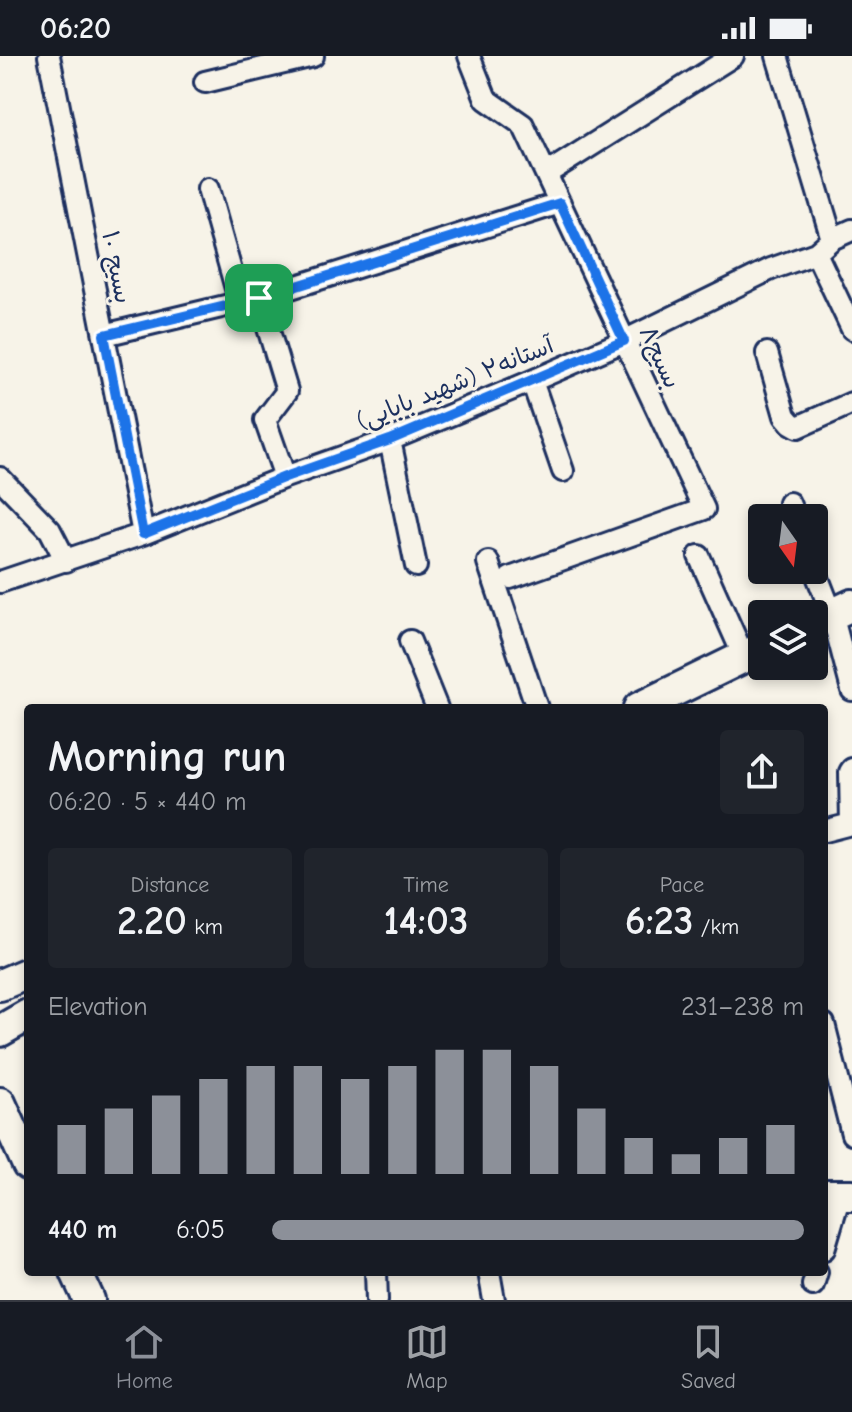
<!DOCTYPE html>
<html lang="en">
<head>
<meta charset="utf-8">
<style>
  :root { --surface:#171b24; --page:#20242c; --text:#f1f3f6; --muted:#9ea1a6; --line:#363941; --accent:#8c9099 }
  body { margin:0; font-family:"Comic Neue","Playpen Sans Arabic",sans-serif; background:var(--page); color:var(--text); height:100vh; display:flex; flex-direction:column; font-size:30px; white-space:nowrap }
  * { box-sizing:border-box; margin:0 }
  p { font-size:26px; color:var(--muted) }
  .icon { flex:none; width:44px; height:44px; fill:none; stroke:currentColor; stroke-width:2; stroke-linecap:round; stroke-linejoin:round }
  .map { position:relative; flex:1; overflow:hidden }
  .sheet { position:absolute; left:24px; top:648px; width:804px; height:572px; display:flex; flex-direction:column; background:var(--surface); border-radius:8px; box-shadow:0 4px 12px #0003 }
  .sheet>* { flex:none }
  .needle { width:52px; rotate:166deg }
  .fabs { position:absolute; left:748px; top:448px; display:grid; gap:16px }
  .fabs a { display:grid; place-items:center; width:80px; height:80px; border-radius:8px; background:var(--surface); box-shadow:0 4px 12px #0003; font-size:40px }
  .pin { position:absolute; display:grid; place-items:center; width:68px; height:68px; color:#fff; margin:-34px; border-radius:16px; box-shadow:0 4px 12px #0006 }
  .round { display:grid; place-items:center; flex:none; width:84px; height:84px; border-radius:8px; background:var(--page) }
  .headline { display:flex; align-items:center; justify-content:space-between; height:136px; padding:0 24px }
  h1 { font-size:44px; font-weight:600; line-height:60px }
  .stats { display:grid; grid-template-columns:repeat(3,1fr); gap:12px; height:136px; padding:8px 24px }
  .stats div { display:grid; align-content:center; border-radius:8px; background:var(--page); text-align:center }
  .stats b { font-size:40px; font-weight:600 }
  .stats small { font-size:22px; font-weight:400 }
  .stats p { font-size:22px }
  .chart { height:224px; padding:16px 24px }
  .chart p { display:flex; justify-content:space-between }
  .chart svg { width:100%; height:144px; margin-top:8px; stroke:var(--accent); stroke-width:6 }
  ul { padding:0 24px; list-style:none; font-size:26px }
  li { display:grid; grid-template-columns:128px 96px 1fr; align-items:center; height:60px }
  li i { height:20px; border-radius:10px; background:var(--accent) }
  .status { display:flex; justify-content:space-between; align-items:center; height:56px; padding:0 40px; background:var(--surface); direction:ltr }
  .status svg { height:22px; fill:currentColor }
  .menu { display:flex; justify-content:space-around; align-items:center; height:112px; border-top:2px solid var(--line); background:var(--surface); font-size:22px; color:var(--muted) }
  .menu a { display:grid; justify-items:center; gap:4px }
  .menu .on { color:var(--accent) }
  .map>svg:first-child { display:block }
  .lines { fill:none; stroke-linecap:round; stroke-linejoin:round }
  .minor-casing { stroke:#1b2f5e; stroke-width:26 }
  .secondary-casing { stroke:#1b2f5e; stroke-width:36 }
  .minor { stroke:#f7f3e8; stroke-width:20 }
  .secondary { stroke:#f7f3e8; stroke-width:30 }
  .route-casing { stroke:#fff; stroke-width:16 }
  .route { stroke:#1a73e8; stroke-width:10 }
  .labels { text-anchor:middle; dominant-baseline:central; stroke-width:7; stroke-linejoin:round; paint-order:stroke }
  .street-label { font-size:24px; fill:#1b2f5e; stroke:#f7f3e8 }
</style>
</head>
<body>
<div class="status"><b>06:20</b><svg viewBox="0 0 49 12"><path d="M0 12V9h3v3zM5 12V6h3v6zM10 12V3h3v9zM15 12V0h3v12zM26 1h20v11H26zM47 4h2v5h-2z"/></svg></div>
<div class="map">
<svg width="852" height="1244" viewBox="0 0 852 1244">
  <rect width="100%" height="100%" fill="#f7f3e8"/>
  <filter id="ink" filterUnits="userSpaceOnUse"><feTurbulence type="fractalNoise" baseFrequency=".0125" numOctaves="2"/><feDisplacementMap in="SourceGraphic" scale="16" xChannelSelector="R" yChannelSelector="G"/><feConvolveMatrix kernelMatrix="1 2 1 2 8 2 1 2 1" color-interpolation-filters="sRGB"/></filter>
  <g filter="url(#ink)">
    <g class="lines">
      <g class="minor-casing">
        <path id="minor" d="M49,0L143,478
          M469,0L486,43L523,69L704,453L510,522
          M777,0L832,183
          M205,26L313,0
          M546,118L733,0
          M208,133L240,247
          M816,197L852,273
          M259,242L287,335L265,364L285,421
          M104,279L259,242L560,147
          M767,297L785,360L791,367L798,371L852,347
          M532,325L563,415
          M390,384L416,510
          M0,422L50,474L66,505
          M789,447L795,462
          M699,500L744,601
          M488,506L537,652
          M814,512L832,558L852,634
          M0,526L143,478L285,421L390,384L532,325L624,285L771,213L816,197L832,183L852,174
          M410,585L437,652
          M824,775L851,768L850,716L852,713
          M824,968L852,1078
          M824,1193L840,1139
          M376,1216L377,1244
          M489,1216L494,1244
          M813,1229L817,1216"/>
      </g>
      <g class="secondary-casing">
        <path id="secondary" d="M814,567L852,549
          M639,652L762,592
          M0,929L28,917
          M0,975L28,959
          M0,1047L28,1109
          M824,1139H852
          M76,1216L89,1244"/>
      </g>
      <use href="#minor" class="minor"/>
      <use href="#secondary" class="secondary"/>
    </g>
  </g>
  <g class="lines" filter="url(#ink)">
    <g class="route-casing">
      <path id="route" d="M560,147L624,285L390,384L285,421L143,478L104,279L259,242Z"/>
    </g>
    <use href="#route" class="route"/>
  </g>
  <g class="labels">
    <g class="street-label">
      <text transform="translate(117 211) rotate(79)">بسیج ۱۰</text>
      <text transform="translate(660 301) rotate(65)">بسیج۸</text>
      <text transform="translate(455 327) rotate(-22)">آستانه۲ (شهید بابایی)</text>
    </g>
  </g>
</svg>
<div class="fabs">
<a><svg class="needle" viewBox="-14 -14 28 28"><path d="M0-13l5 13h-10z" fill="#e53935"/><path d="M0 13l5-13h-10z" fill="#9ea1a6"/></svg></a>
<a><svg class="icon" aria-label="layers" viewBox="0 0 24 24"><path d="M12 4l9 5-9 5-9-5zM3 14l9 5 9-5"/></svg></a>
</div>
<div class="pin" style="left:259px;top:242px;background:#1e9e55"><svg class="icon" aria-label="arrive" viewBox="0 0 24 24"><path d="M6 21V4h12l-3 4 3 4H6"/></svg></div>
<section class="sheet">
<div class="headline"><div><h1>Morning run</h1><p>06:20 · 5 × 440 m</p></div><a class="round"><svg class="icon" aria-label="share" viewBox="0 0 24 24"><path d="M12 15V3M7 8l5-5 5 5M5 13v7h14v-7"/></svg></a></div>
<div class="stats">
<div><p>Distance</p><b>2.20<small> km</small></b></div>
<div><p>Time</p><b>14:03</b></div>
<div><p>Pace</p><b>6:23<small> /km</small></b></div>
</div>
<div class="chart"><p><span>Elevation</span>231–238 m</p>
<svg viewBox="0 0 160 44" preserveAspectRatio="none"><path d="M5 44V29M15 44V24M25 44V20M35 44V15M45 44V11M55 44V11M65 44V15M75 44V11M85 44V6M95 44V6M105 44V11M115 44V24M125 44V33M135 44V38M145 44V33M155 44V29"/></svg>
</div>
<ul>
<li><b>440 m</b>6:05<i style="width:100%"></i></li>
</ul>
</section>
</div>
<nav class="menu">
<a class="on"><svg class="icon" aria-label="home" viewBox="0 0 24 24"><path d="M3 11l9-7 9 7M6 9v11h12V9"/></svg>Home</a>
<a><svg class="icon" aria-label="map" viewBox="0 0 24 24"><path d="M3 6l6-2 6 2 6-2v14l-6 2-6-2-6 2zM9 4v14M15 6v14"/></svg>Map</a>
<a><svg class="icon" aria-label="saved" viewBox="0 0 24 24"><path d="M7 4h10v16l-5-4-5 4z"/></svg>Saved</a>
</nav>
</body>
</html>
